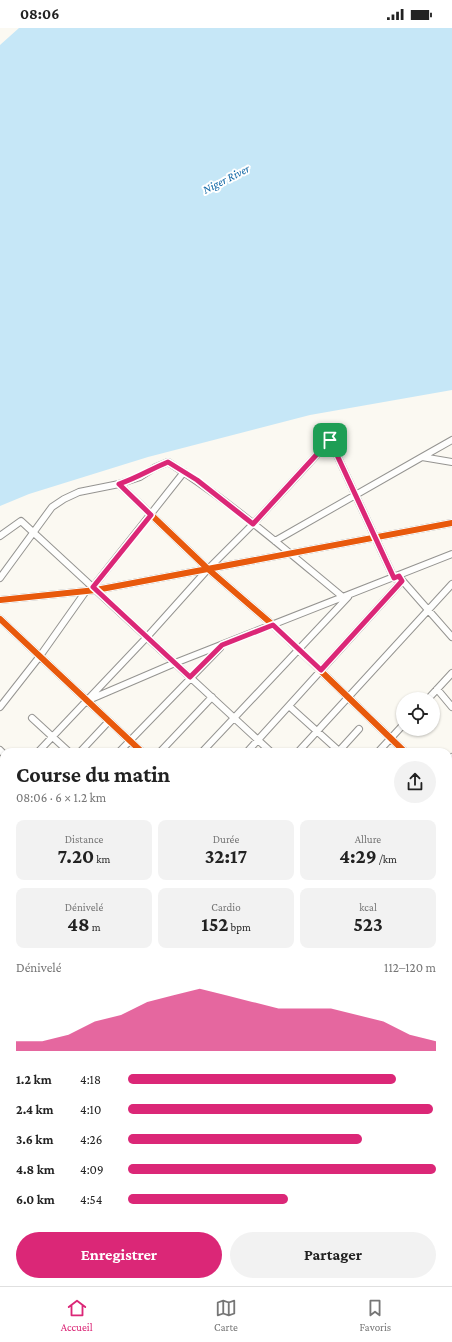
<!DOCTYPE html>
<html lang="fr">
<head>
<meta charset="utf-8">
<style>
  :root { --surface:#fff; --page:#f2f2f2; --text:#222; --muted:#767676; --line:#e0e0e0; --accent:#db2777 }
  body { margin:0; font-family:"Crimson Pro",serif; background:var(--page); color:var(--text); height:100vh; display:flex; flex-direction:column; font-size:15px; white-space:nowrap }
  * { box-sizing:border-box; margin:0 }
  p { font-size:13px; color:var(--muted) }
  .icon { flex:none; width:22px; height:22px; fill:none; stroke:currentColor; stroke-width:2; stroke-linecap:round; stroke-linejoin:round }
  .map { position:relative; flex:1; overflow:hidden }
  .side { position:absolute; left:0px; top:720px; width:452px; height:538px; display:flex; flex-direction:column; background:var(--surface); border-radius:12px 12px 0 0; box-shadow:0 1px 3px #0004 }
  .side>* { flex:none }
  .tools { position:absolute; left:396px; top:664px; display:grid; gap:8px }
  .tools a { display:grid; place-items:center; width:44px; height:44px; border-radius:50%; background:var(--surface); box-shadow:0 1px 3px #0004; font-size:20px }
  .pin { position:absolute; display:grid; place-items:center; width:34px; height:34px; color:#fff; margin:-17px; border-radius:8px; box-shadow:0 2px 6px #0006 }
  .round { display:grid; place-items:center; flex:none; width:42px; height:42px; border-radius:21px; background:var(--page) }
  .overview { display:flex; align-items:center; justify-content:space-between; height:68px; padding:0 16px }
  h1 { font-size:22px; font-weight:700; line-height:30px }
  .stats { display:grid; grid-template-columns:repeat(3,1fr); gap:6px; height:68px; padding:4px 16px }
  .stats div { display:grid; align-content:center; border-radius:8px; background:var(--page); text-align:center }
  .stats b { font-size:20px; font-weight:700 }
  .stats small { font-size:11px; font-weight:400 }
  .stats p { font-size:11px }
  .chart { height:112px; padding:8px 16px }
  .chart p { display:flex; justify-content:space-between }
  .chart svg { width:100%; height:72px; margin-top:4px; fill:var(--accent); opacity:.7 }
  .button { display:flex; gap:8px; margin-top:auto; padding:8px 16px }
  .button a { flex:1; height:46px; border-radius:24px; background:var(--accent); color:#fff; font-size:16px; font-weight:700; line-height:46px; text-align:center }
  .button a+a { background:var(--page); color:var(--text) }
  ul { padding:0 16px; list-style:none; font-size:13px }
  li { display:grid; grid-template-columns:64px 48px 1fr; align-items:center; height:30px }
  li i { height:10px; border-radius:5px; background:var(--accent) }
  .status { display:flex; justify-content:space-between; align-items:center; height:28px; padding:0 20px; background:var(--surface); direction:ltr }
  .status svg { height:11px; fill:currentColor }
  .dock { display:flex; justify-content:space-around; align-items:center; height:56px; border-top:1px solid var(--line); background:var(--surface); font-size:11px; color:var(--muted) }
  .dock a { display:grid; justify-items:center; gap:2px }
  .dock .on { color:var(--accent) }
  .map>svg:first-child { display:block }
  .water { fill:#c6e7f7 }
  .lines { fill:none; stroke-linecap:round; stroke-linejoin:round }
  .minor-casing { stroke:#959491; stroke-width:8 }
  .trunk-casing { stroke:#82817e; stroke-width:13 }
  .minor { stroke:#fefefd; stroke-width:6 }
  .trunk { stroke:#ece3d6; stroke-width:11 }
  .cycleway-casing { stroke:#fff; stroke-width:8 }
  .cycleway { stroke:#e8590c; stroke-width:6 }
  .route-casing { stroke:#fff; stroke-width:8 }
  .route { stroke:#db2777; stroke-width:5 }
  .labels { text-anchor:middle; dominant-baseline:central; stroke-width:4; stroke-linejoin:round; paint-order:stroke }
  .water-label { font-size:12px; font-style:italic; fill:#1167a5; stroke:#fff }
</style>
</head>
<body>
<div class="status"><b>08:06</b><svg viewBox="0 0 49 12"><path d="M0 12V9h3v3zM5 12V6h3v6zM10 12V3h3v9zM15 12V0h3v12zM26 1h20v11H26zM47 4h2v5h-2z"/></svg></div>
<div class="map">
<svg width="452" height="1258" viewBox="0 0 452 1258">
  <rect width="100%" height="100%" fill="#fbf9f2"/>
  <path class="water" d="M19,0H452V362L310,387L148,429L29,466L0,478V17Z"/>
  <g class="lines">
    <g class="minor-casing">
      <path id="minor" d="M330,412L394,550
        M422,429L452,412
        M119,456L208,541L273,597L405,724
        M0,508L21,493L271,724
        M275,513L422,429L452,434
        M0,550L52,479L64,471L79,464L119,456L140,449L154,440L168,434C231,474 287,523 344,570
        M401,551L452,609
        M93,559L184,444
        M0,572L96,562L452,495
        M0,591L142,724
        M437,661L452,679
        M91,671L175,635L452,526
        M428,671L452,645
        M289,678L340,724
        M0,679L40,628L86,563
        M32,690L69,724
        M0,722L4,726
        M339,723L359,701
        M38,724L147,609L208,541L253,496L335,407
        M80,724L109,693
        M119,724L220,620
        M160,724L212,669
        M202,724L348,569
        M247,724L402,553
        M298,724L452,556
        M378,724L403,697
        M448,734L452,729
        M0,764L4,760
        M448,764L452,767
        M0,788L4,792
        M0,810L4,806
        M448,815L452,811
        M448,826L452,830
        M0,853L4,848
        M448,882L452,881
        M448,889L452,893
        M0,940L4,936
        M0,945L4,944
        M448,949L452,953
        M0,980L4,983
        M0,1010L4,1009
        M448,1013L452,1016
        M0,1016L4,1013
        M0,1087L4,1091
        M448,1100L452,1098
        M0,1124L4,1120
        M448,1140L452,1144
        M448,1161L452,1159
        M0,1176L4,1180
        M0,1213L4,1208
        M448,1219L452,1217
        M80,1254L84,1258
        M158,1254L162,1258
        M296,1254L300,1258
        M428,1254L432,1258
        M61,1258L65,1254
        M145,1258L153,1254
        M268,1258L275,1254
        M375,1258L382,1254"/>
    </g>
    <g class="trunk-casing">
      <path id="trunk" d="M448,902L452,901
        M0,971L4,970"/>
    </g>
    <use href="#minor" class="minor"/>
    <use href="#trunk" class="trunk"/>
    <g class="cycleway-casing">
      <path id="cycleway" d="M119,456L208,541L273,597L405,724
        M0,572L96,562L452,495
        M0,591L142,724"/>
    </g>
    <use href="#cycleway" class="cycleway"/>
  </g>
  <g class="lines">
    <g class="route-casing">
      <path id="route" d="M330,412L394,550L399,548L402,553L321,642L273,597L222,617L190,649L93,559L151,487L119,456C137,450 151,441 168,434L197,452L253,496Z"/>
    </g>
    <use href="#route" class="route"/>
  </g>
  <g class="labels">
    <g class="water-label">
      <text transform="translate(226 151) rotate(-27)">Niger River</text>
    </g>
  </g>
</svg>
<div class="tools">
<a><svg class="icon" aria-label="locate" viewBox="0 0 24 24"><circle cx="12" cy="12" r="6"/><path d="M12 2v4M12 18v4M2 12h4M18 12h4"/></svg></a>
</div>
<div class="pin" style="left:330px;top:412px;background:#1e9e55"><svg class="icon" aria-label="arrive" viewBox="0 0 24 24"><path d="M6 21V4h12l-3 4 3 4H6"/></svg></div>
<section class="side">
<div class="overview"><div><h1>Course du matin</h1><p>08:06 · 6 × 1.2 km</p></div><a class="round"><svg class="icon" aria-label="share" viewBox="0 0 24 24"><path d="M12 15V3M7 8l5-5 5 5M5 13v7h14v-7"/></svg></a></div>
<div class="stats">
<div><p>Distance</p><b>7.20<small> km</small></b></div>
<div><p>Durée</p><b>32:17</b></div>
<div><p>Allure</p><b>4:29<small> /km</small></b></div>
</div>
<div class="stats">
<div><p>Dénivelé</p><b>48<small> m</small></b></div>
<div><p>Cardio</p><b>152<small> bpm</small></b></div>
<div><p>kcal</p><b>523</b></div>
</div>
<div class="chart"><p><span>Dénivelé</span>112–120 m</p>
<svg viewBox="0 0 160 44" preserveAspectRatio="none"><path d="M0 44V38L10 38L20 34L30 26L40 22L50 14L60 10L70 6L80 10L90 14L100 18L110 18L120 18L130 22L140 26L150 34L160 38V44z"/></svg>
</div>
<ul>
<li><b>1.2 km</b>4:18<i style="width:87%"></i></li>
<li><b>2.4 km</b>4:10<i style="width:99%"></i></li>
<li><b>3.6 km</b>4:26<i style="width:76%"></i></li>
<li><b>4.8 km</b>4:09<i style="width:100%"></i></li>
<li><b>6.0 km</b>4:54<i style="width:52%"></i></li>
</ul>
<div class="button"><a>Enregistrer</a><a>Partager</a></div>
</section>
</div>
<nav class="dock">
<a class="on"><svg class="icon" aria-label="home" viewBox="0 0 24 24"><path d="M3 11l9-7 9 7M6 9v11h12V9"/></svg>Accueil</a>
<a><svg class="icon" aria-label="map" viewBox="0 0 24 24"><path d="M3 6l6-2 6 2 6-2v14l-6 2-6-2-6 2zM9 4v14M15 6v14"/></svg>Carte</a>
<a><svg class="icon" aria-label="saved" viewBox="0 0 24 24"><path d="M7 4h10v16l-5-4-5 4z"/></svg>Favoris</a>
</nav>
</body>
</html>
